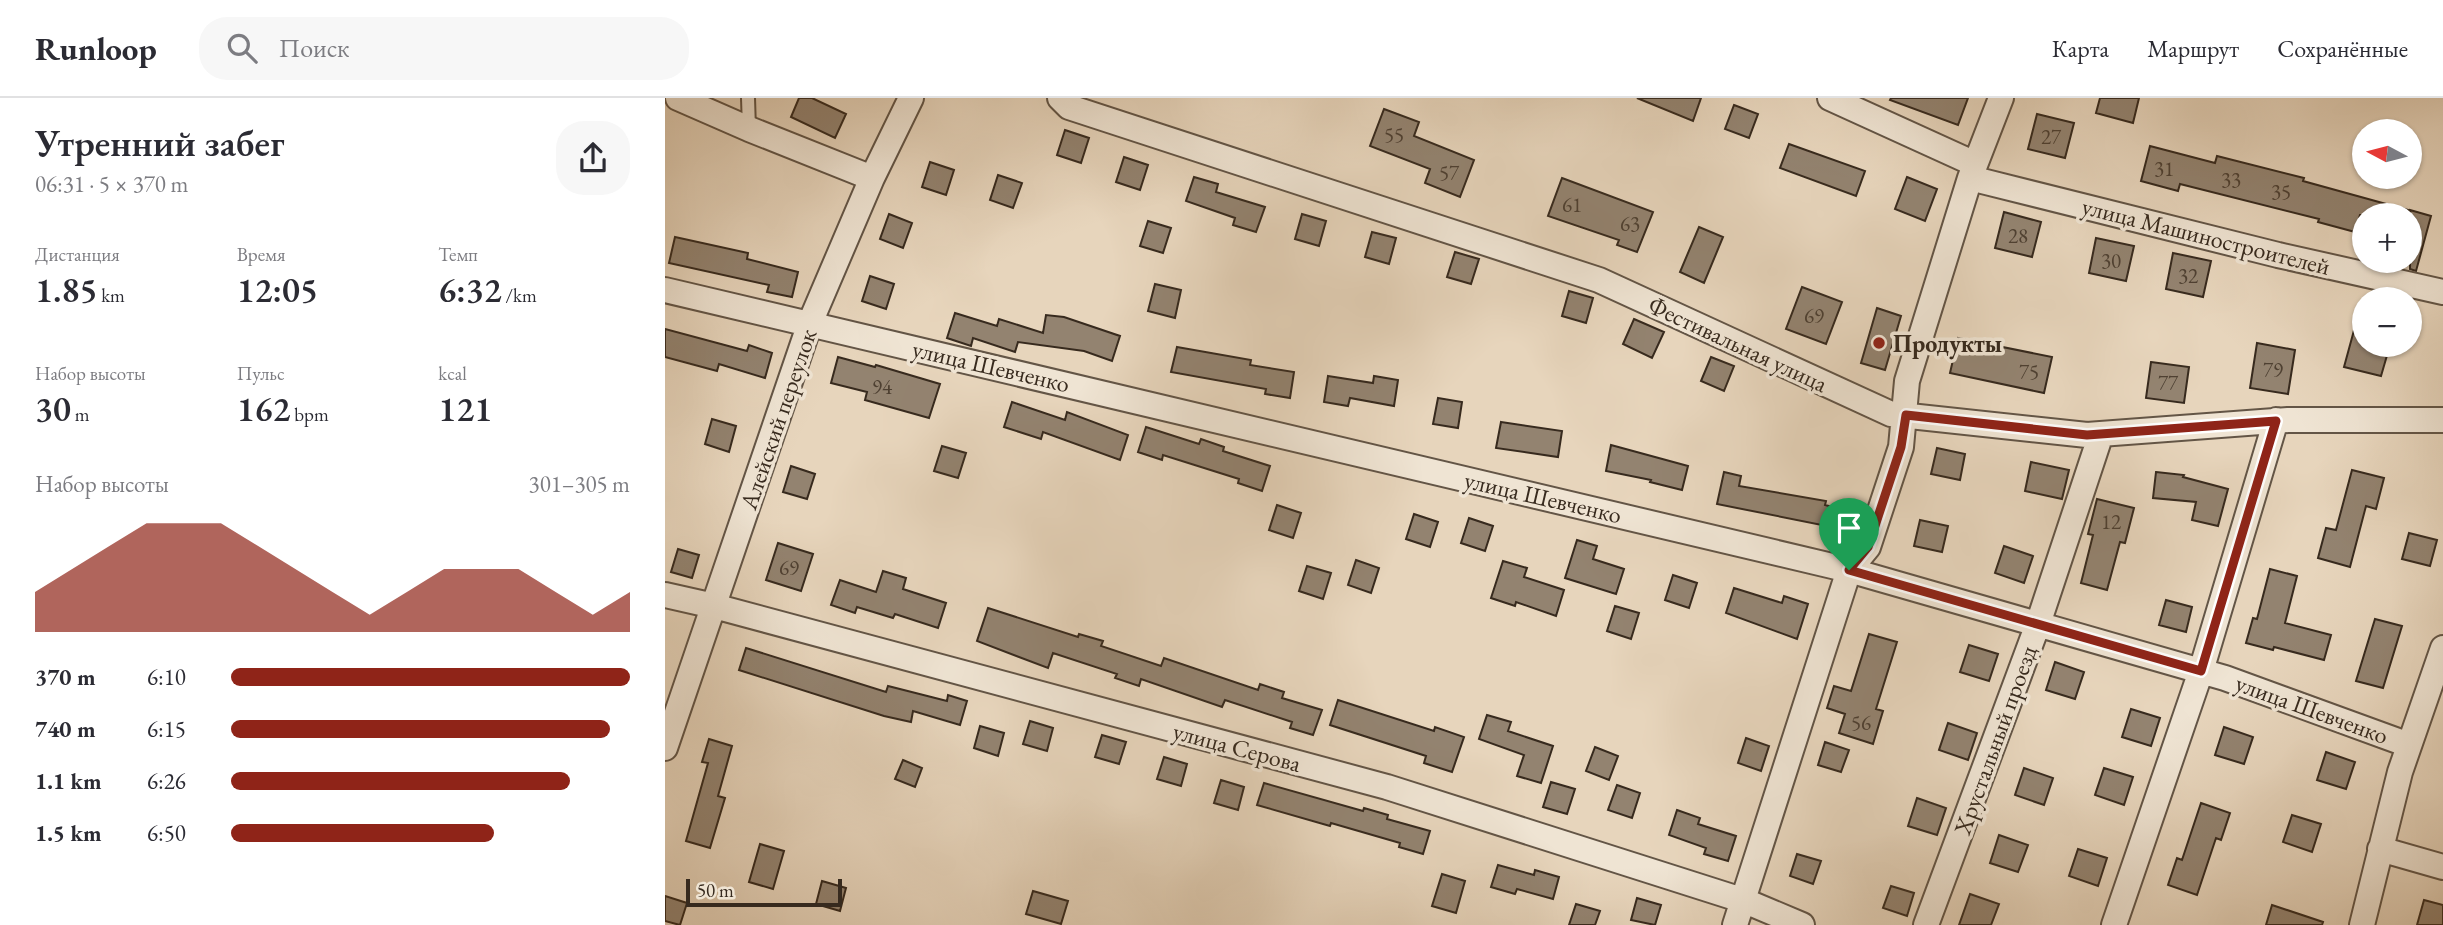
<!DOCTYPE html>
<html lang="ru">
<head>
<meta charset="utf-8">
<style>
  :root { --surface:#fff; --page:#f7f7f7; --text:#2b2b33; --muted:#7c7c81; --line:#e1e1e2; --accent:#8f2418 }
  body { margin:0; font-family:"EB Garamond",serif; background:var(--page); color:var(--text); height:100vh; display:flex; flex-direction:column; font-size:26px; white-space:nowrap }
  * { box-sizing:border-box; margin:0 }
  p { font-size:23px; color:var(--muted) }
  .icon { flex:none; width:38px; height:38px; fill:none; stroke:currentColor; stroke-width:2; stroke-linecap:round; stroke-linejoin:round }
  .map { position:relative; flex:1; overflow:hidden }
  .drawer { display:flex; flex-direction:column; background:var(--surface); width:665px }
  .drawer>* { flex:none }
  .needle { width:46px; rotate:277deg }
  .buttons { position:absolute; left:1687px; top:21px; display:grid; gap:14px }
  .buttons a { display:grid; place-items:center; width:70px; height:70px; border-radius:50%; background:var(--surface); box-shadow:0 2px 5px #0004; font-size:35px }
  .scale { position:absolute; left:21px; bottom:18px; width:156px; box-sizing:border-box; padding-left:7px; border:4px solid #372a1e; border-top:0; font-size:19px; line-height:24px; white-space:nowrap; color:#372a1e; -webkit-text-stroke:5px #efe4d3; paint-order:stroke }
  .pin { position:absolute; display:grid; place-items:center; width:60px; height:60px; color:#fff; margin:-72px -30px; border-radius:50% 50% 50% 0; rotate:-45deg; box-shadow:0 0 7px #0007 }
  .pin .icon { rotate:45deg }
  .round { display:grid; place-items:center; flex:none; width:74px; height:74px; border-radius:28px; background:var(--page) }
  .headline { display:flex; align-items:center; justify-content:space-between; height:119px; padding:0 35px }
  h1 { font-size:38px; font-weight:600; line-height:52px }
  .figures { display:grid; grid-template-columns:repeat(3,1fr); gap:10px; height:119px; padding:7px 35px }
  .figures div { display:grid; align-content:center }
  .figures b { font-size:35px; font-weight:600 }
  .figures small { font-size:19px; font-weight:400 }
  .figures p { font-size:19px }
  .chart { height:196px; padding:14px 35px }
  .chart p { display:flex; justify-content:space-between }
  .chart svg { width:100%; height:126px; margin-top:7px; fill:var(--accent); opacity:.7 }
  ul { padding:0 35px; list-style:none; font-size:23px }
  li { display:grid; grid-template-columns:112px 84px 1fr; align-items:center; height:52px }
  li i { height:18px; border-radius:9px; background:var(--accent) }
  header { display:flex; align-items:center; gap:42px; box-sizing:border-box; height:98px; padding:0 35px; background:var(--surface); border-bottom:2px solid var(--line) }
  header strong { font-size:33px }
  nav { display:flex; gap:38px; margin-inline-start:auto; font-size:24px }
  .search { width:490px; height:63px; background:var(--page); display:flex; align-items:center; gap:18px; box-sizing:border-box; padding:0 24px; border-radius:28px; color:var(--muted); font-size:26px }
  main { display:flex; flex:1; min-height:0 }
  .map>svg:first-child { display:block }
  .building { fill:#938370; stroke:#372a1e; stroke-width:2 }
  .lines { fill:none; stroke-linecap:round; stroke-linejoin:round }
  .service-casing { stroke:#635546; stroke-width:16 }
  .minor-casing { stroke:#635546; stroke-width:28 }
  .service { stroke:#efe4d3; stroke-width:12 }
  .minor { stroke:#efe4d3; stroke-width:24 }
  .route-casing { stroke:#fff; stroke-width:14 }
  .route { stroke:#8f2418; stroke-width:9 }
  .poi-dot { fill:#8f2418; stroke:#efe4d3; stroke-width:2.5 }
  .labels { text-anchor:middle; dominant-baseline:central; stroke-width:7; stroke-linejoin:round; paint-order:stroke }
  .number-label { font-size:21px; fill:#4e4032 }
  .street-label { font-size:24px; fill:#372a1e; stroke:#efe4d3 }
  .poi-label { font-size:24px; font-weight:bold; fill:#372a1e; stroke:#efe4d3; text-anchor:start }
</style>
</head>
<body>
<header>
<strong>Runloop</strong>
<div class="search"><svg class="icon" aria-label="search" viewBox="0 0 24 24"><circle cx="10" cy="10" r="6"/><path d="M15 15l6 6"/></svg>Поиск</div>
<nav><a>Карта</a><a>Маршрут</a><a>Сохранённые</a></nav>
</header>
<main>
<section class="drawer">
<div class="headline"><div><h1>Утренний забег</h1><p>06:31 · 5 × 370 m</p></div><a class="round"><svg class="icon" aria-label="share" viewBox="0 0 24 24"><path d="M12 15V3M7 8l5-5 5 5M5 13v7h14v-7"/></svg></a></div>
<div class="figures">
<div><p>Дистанция</p><b>1.85<small> km</small></b></div>
<div><p>Время</p><b>12:05</b></div>
<div><p>Темп</p><b>6:32<small> /km</small></b></div>
</div>
<div class="figures">
<div><p>Набор высоты</p><b>30<small> m</small></b></div>
<div><p>Пульс</p><b>162<small> bpm</small></b></div>
<div><p>kcal</p><b>121</b></div>
</div>
<div class="chart"><p><span>Набор высоты</span>301–305 m</p>
<svg viewBox="0 0 160 44" preserveAspectRatio="none"><path d="M0 44V30L10 22L20 14L30 6L40 6L50 6L60 14L70 22L80 30L90 38L100 30L110 22L120 22L130 22L140 30L150 38L160 30V44z"/></svg>
</div>
<ul>
<li><b>370 m</b>6:10<i style="width:100%"></i></li>
<li><b>740 m</b>6:15<i style="width:95%"></i></li>
<li><b>1.1 km</b>6:26<i style="width:85%"></i></li>
<li><b>1.5 km</b>6:50<i style="width:66%"></i></li>
</ul>
</section>
<div class="map">
<svg width="1778" height="827" viewBox="0 0 1778 827">
  <rect width="100%" height="100%" fill="#e7d5bc"/>
  <filter id="stains"><feTurbulence type="fractalNoise" baseFrequency=".00286" numOctaves="4"/><feColorMatrix values="0 0 0 0 .2 0 0 0 0 .09 0 0 0 0 .02 0 0 0 .5 -.17"/></filter>
  <radialGradient id="worn" r=".72"><stop offset=".6" stop-color="#630" stop-opacity="0"/><stop offset="1" stop-color="#630" stop-opacity=".3"/></radialGradient>
  <path class="building" d="M134,0H147L181,16L170,40L126,19Z
    M972,0H1036L1028,23Z
    M1226,0H1303L1293,27L1225,2Z
    M1435,0H1474L1468,25L1431,15Z
    M1069,7L1093,16L1084,40L1060,31Z
    M719,11L754,24L749,38L809,62L795,99L760,85L765,71L705,48Z
    M1372,16L1409,25L1400,60L1363,51Z
    M400,32L424,40L416,65L392,57Z
    M1124,46L1200,73L1191,98L1115,70Z
    M1485,48L1550,65L1552,58L1639,80L1638,83L1743,112L1742,117H1695L1690,134L1653,124L1654,121L1515,86L1513,93L1476,83Z
    M459,59L483,67L475,92L451,84Z
    M265,64L289,72L281,97L257,89Z
    M333,77L357,85L348,110L325,102Z
    M529,79L553,86L551,94L600,109L591,134L568,127L570,120L521,103Z
    M1242,79L1272,91L1260,123L1230,111Z
    M897,80L988,114L972,154L952,147L954,142L883,118Z
    M1745,112L1766,118L1751,173L1745,171Z
    M1339,114L1376,124L1367,159L1330,150Z
    M224,116L247,125L238,150L215,141Z
    M637,116L661,123L654,148L630,141Z
    M483,123L506,130L498,155L475,148Z
    M1034,129L1058,139L1039,185L1015,174Z
    M707,134L731,140L724,166L700,159Z
    M10,139L83,155L82,161L133,174L127,199L102,194L104,187L4,165Z
    M1431,140L1469,148L1461,183L1424,175Z
    M790,154L814,161L806,186L782,179Z
    M1508,155L1546,163L1538,199L1501,191Z
    M205,178L229,186L221,211L197,203Z
    M490,186L516,192L510,220L483,213Z
    M1137,189L1177,204L1161,246L1121,231Z
    M904,193L928,200L921,225L897,218Z
    M1212,210L1236,218L1220,272L1196,265Z
    M1694,214L1699,215V247H1725L1716,278L1679,269Z
    M290,215L332,228L334,221L378,235L381,217L399,219L455,238L447,263L419,253L353,244L350,254L308,240L306,248L282,240Z
    M969,221L999,234L987,260L958,246Z
    M0,231L82,253L84,247L107,255L100,280L54,266L52,273L0,259Z
    M1293,240L1387,259L1379,295L1285,275Z
    M1592,245L1630,252L1623,296L1585,290Z
    M512,249L586,262L585,267L629,274L625,300L600,296L601,291L506,274Z
    M173,259L210,269L211,267L275,286L264,320L200,302L202,294L166,285Z
    M1046,259L1069,268L1059,293L1036,283Z
    M1486,264L1524,269L1519,305L1481,300Z
    M663,278L708,285L709,278L733,282L729,308L685,300L683,308L659,304Z
    M773,300L797,304L793,330L768,326Z
    M347,304L400,322L402,314L463,337L455,362L378,334L376,341L339,329Z
    M47,321L71,328L64,354L40,346Z
    M836,324L897,333L893,359L831,350Z
    M481,329L534,346L536,341L559,349L558,353L605,368L597,393L573,385L574,381L498,357L497,362L473,354Z
    M946,347L1023,368L1017,392L985,384L986,382L941,373Z
    M277,348L301,355L293,380L269,373Z
    M1272,350L1300,356L1295,382L1266,376Z
    M1366,364L1404,372L1397,401L1360,393Z
    M126,368L150,376L142,401L118,394Z
    M1687,372L1719,380L1711,411L1701,408L1685,469L1653,460L1661,430L1671,432Z
    M1059,374L1076,378L1074,388L1161,403L1160,407L1194,416L1186,445L1165,440L1167,429L1052,406Z
    M1491,374L1519,377L1518,379L1563,391L1553,428L1527,422L1531,404L1488,400Z
    M1432,401L1469,410L1460,445L1455,444L1442,492L1416,485L1428,437L1423,436Z
    M612,407L636,415L628,440L604,432Z
    M749,416L773,424L765,449L741,441Z
    M804,420L828,428L820,453L796,445Z
    M1255,422L1283,428L1277,454L1249,448Z
    M1744,435L1772,442L1765,468L1737,461Z
    M912,442L932,448L928,461L959,471L951,496L900,480Z
    M113,445L148,456L136,493L101,482Z
    M1339,448L1368,458L1359,485L1330,475Z
    M13,451L34,457L27,480L6,474Z
    M691,462L714,470L706,495L683,487Z
    M838,463L862,470L859,479L899,492L891,518L851,504L850,508L826,500Z
    M642,468L666,475L658,501L634,493Z
    M1605,471L1632,478L1620,525L1666,537L1659,562L1609,549L1608,552L1581,545L1588,520L1592,521Z
    M218,473L241,480L238,491L281,505L273,530L230,516L228,520L192,509L190,515L166,507L175,482L211,494Z
    M1008,477L1032,485L1024,510L1000,502Z
    M1069,490L1117,505L1119,498L1143,506L1132,541L1061,515Z
    M1501,502L1527,509L1521,534L1494,527Z
    M950,508L974,515L966,541L942,533Z
    M323,510L413,539L414,536L438,543L436,548L496,568L499,560L593,592L595,586L619,594L617,600L657,612L648,637L625,630L627,624L560,602L557,609L476,581L474,588L450,580L452,576L388,555L383,570L312,543Z
    M1710,521L1737,528L1718,590L1691,583Z
    M1204,536L1232,544L1211,611L1218,613L1208,646L1174,635L1180,616L1162,610L1169,588L1186,593Z
    M1304,547L1333,556L1324,583L1295,574Z
    M81,550L221,594L223,588L282,603L283,597L302,603L295,627L248,613L246,624L219,618L74,572Z
    M1390,564L1419,574L1410,601L1381,592Z
    M673,602L769,633L770,629L799,639L787,674L759,665L761,658L665,627Z
    M1466,611L1495,620L1486,648L1457,639Z
    M822,617L846,624L843,633L888,648L876,685L852,678L859,657L814,641Z
    M365,623L388,630L382,653L358,646Z
    M1283,625L1312,635L1303,662L1274,652Z
    M315,628L339,635L333,658L309,650Z
    M1559,629L1588,639L1579,666L1550,657Z
    M437,637L461,644L454,666L430,659Z
    M1081,640L1104,648L1096,673L1073,665Z
    M44,641L67,648L53,698L60,700L45,750L21,743L43,665L37,664Z
    M1160,644L1184,652L1176,674L1153,667Z
    M930,649L953,658L944,682L921,673Z
    M1661,654L1690,664L1681,691L1652,682Z
    M499,659L522,666L516,688L492,681Z
    M238,662L257,670L250,689L230,681Z
    M1359,670L1388,680L1379,707L1350,697Z
    M1439,670L1468,679L1459,707L1430,697Z
    M556,682L579,689L573,712L549,705Z
    M886,684L910,691L902,716L878,709Z
    M599,685L698,713L699,710L723,717L722,721L765,733L758,756L734,749L735,745L666,725L665,728L592,707Z
    M952,687L975,695L967,720L943,712Z
    M1252,700L1281,710L1272,737L1243,728Z
    M1536,705L1565,715L1556,742L1551,740L1532,797L1503,787L1512,760L1517,762Z
    M1012,712L1035,720L1033,726L1071,738L1063,763L1039,756L1041,750L1004,737Z
    M1627,717L1656,726L1647,754L1618,744Z
    M1334,737L1363,747L1353,774L1325,765Z
    M95,746L119,753L108,791L84,784Z
    M1413,751L1442,760L1433,788L1404,778Z
    M1132,756L1156,763L1148,786L1125,778Z
    M833,767L869,777L870,772L894,779L888,801L852,791L850,796L826,789Z
    M777,776L800,783L791,815L767,808Z
    M157,783L181,790L175,813L151,806Z
    M1226,788L1249,795L1242,818L1218,810Z
    M368,793L403,803L396,826L361,816Z
    M1305,796L1334,806L1326,827H1294Z
    M0,798L22,805L15,827L0,823Z
    M972,800L996,807L990,827L966,822Z
    M1759,802L1778,807V827H1752Z
    M911,806L935,813L930,827H904Z
    M1607,807L1658,824L1657,827H1601Z"/>
  <g class="lines">
    <g class="service-casing">
      <path id="service" d="M83,0L84,31"/>
    </g>
    <g class="minor-casing">
      <path id="minor" d="M13,0L84,31L207,80
        M395,0L404,9L934,182L1226,316L1422,337L1623,322H1778
        M1165,0L1310,66
        M1305,80L1613,157L1778,194
        M0,192L1184,472L1560,580L1744,647
        M0,497L49,508L722,689L1080,803L1137,827
        M0,650L145,225L207,80L246,0
        M1715,751L1778,769
        M1070,827L1184,472L1203,449L1236,349L1242,283L1305,80L1336,0
        M1261,827L1373,526L1436,336
        M1449,827L1536,573L1611,322
        M1697,827L1735,674L1778,550"/>
    </g>
    <use href="#service" class="service"/>
    <use href="#minor" class="minor"/>
  </g>
  <g class="lines">
    <g class="route-casing">
      <path id="route" d="M1241,317L1422,337L1611,323L1536,573L1184,472L1203,449L1236,349Z"/>
    </g>
    <use href="#route" class="route"/>
  </g>
  <circle class="poi-dot" cx="1214" cy="245" r="7"/>
  <g class="labels">
    <g class="number-label">
      <text x="729" y="36">55</text>
      <text x="1386" y="38">27</text>
      <text x="1499" y="70">31</text>
      <text x="784" y="74">57</text>
      <text x="1566" y="81">33</text>
      <text x="1616" y="93">35</text>
      <text x="907" y="106">61</text>
      <text x="965" y="125">63</text>
      <text x="1353" y="137">28</text>
      <text x="1446" y="162">30</text>
      <text x="1523" y="177">32</text>
      <text x="1149" y="217">69</text>
      <text x="1608" y="271">79</text>
      <text x="1364" y="273">75</text>
      <text x="1503" y="284">77</text>
      <text x="217" y="288">94</text>
      <text x="1446" y="423">12</text>
      <text x="124" y="469">69</text>
      <text x="1196" y="624">56</text>
    </g>
    <g class="street-label">
      <text transform="translate(1541 138) rotate(14)">улица Машиностроителей</text>
      <text transform="translate(1073 246) rotate(25)">Фестивальная улица</text>
      <text transform="translate(326 268) rotate(13)">улица Шевченко</text>
      <text transform="translate(113 321) rotate(-71)">Алейский переулок</text>
      <text transform="translate(878 399) rotate(13)">улица Шевченко</text>
      <text transform="translate(1647 611) rotate(20)">улица Шевченко</text>
      <text transform="translate(1330 642) rotate(-70)">Хрустальный проезд</text>
      <text transform="translate(572 649) rotate(15)">улица Серова</text>
    </g>
    <g class="poi-label">
      <text x="1228" y="245">Продукты</text>
    </g>
  </g>
  <rect width="100%" height="100%" filter="url(#stains)"/>
  <rect width="100%" height="100%" fill="url(#worn)"/>
</svg>
<div class="buttons">
<a><svg class="needle" viewBox="-14 -14 28 28"><path d="M0-13l5 13h-10z" fill="#e53935"/><path d="M0 13l5-13h-10z" fill="#7c7c81"/></svg></a>
<a>+</a>
<a>−</a>
</div>
<div class="scale">50 m</div>
<div class="pin" style="left:1184px;top:472px;background:#1e9e55"><svg class="icon" aria-label="arrive" viewBox="0 0 24 24"><path d="M6 21V4h12l-3 4 3 4H6"/></svg></div>
</div>
</main>
</body>
</html>
